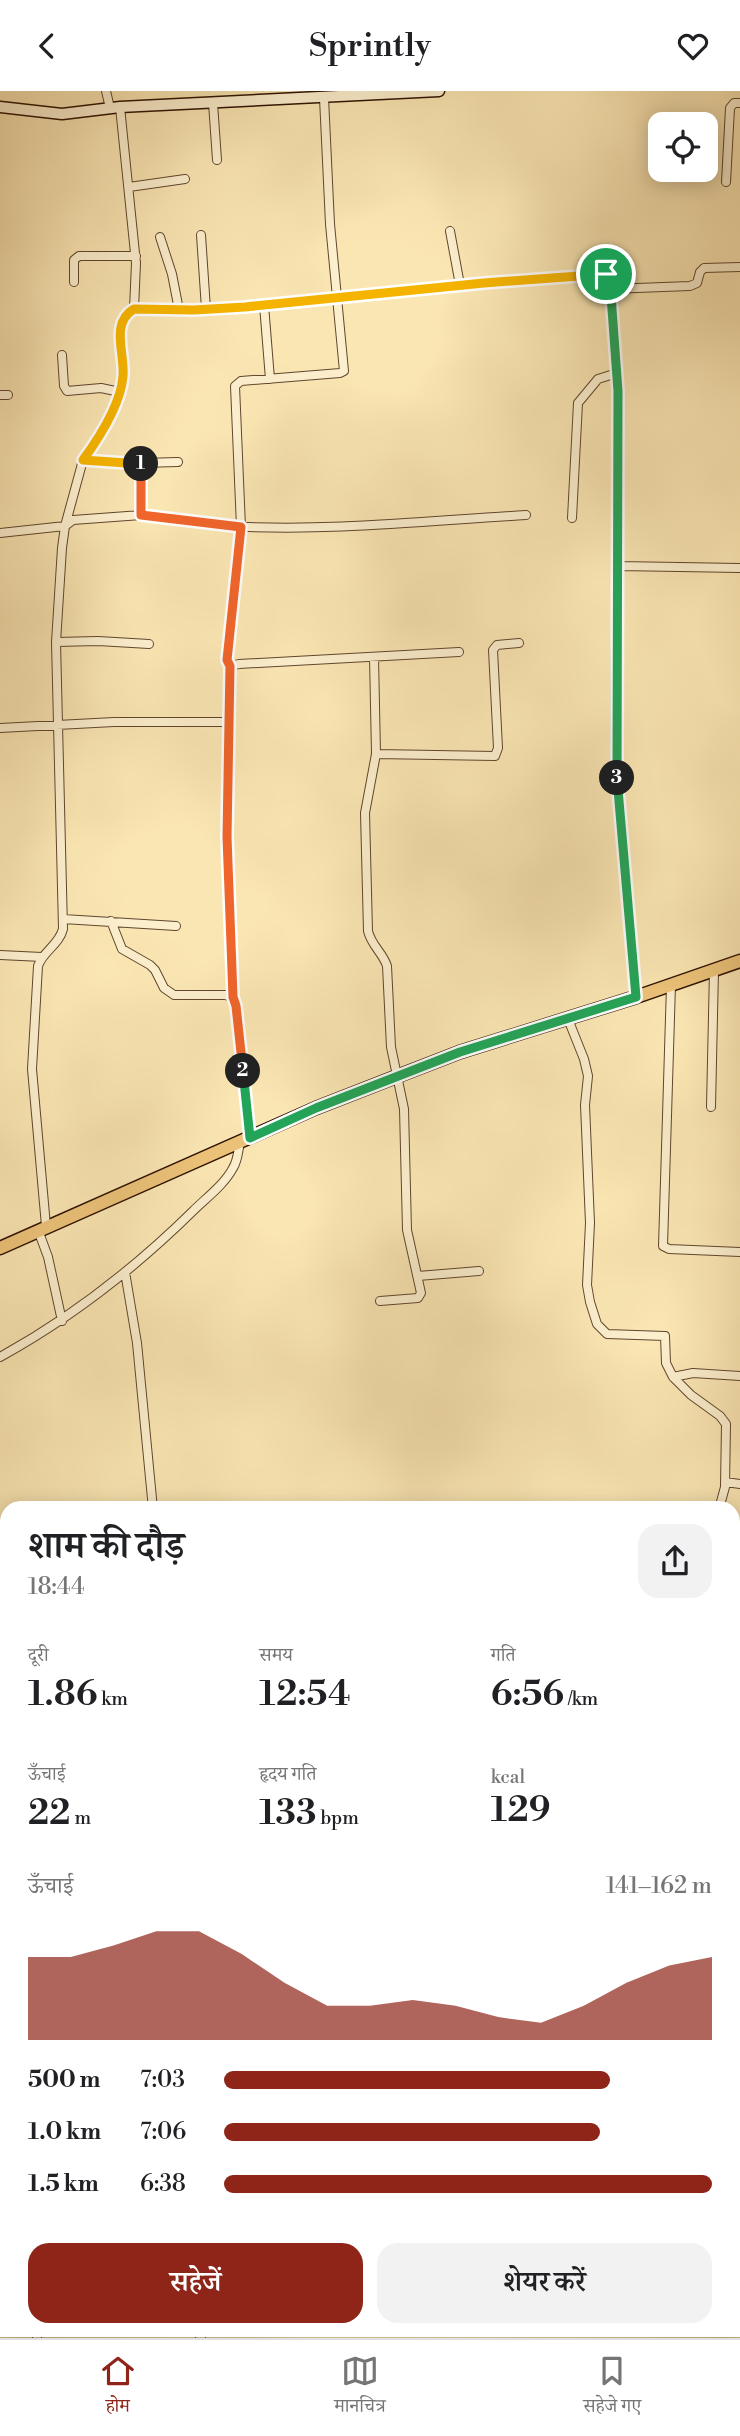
<!DOCTYPE html>
<html lang="hi">
<head>
<meta charset="utf-8">
<style>
  :root { --surface:#fff; --page:#f2f2f2; --text:#202124; --muted:#757577; --line:#e0e0e0; --accent:#8f2418 }
  body { margin:0; font-family:"Libre Bodoni","Noto Serif Devanagari",serif; background:var(--page); color:var(--text); height:100vh; display:flex; flex-direction:column; font-size:26px; white-space:nowrap }
  * { box-sizing:border-box; margin:0 }
  p { font-size:23px; color:var(--muted) }
  .icon { flex:none; width:38px; height:38px; fill:none; stroke:currentColor; stroke-width:2; stroke-linecap:round; stroke-linejoin:round }
  .map { position:relative; flex:1; overflow:hidden }
  .sheet { position:absolute; left:0px; top:1410px; width:740px; height:836px; display:flex; flex-direction:column; background:var(--surface); border-radius:21px 21px 0 0; box-shadow:0 4px 18px #0003 }
  .sheet>* { flex:none }
  .tools { position:absolute; left:648px; top:21px; display:grid; gap:14px }
  .tools a { display:grid; place-items:center; width:70px; height:70px; border-radius:14px; background:var(--surface); box-shadow:0 4px 18px #0003; font-size:35px }
  .pin { position:absolute; display:grid; place-items:center; width:60px; height:60px; color:#fff; margin:-30px; border:4px solid #fff; border-radius:50%; box-shadow:0 2px 7px #0007 }
  .km { position:absolute; width:35px; height:35px; margin:-18px; border-radius:50%; background:#222; color:#fff; font-size:19px; line-height:35px; text-align:center }
  .round { display:grid; place-items:center; flex:none; width:74px; height:74px; border-radius:21px; background:var(--page) }
  .summary { display:flex; align-items:center; justify-content:space-between; height:119px; padding:0 28px }
  h1 { font-size:38px; font-weight:600; line-height:52px }
  .stats { display:grid; grid-template-columns:repeat(3,1fr); gap:10px; height:119px; padding:7px 28px }
  .stats div { display:grid; align-content:center }
  .stats b { font-size:35px; font-weight:600 }
  .stats small { font-size:19px; font-weight:400 }
  .stats p { font-size:19px }
  .chart { height:196px; padding:14px 28px }
  .chart p { display:flex; justify-content:space-between }
  .chart svg { width:100%; height:126px; margin-top:7px; fill:var(--accent); opacity:.7 }
  .primary-button { display:flex; gap:14px; margin-top:auto; padding:14px 28px }
  .primary-button a { flex:1; height:80px; border-radius:21px; background:var(--accent); color:#fff; font-size:28px; font-weight:600; line-height:80px; text-align:center }
  .primary-button a+a { background:var(--page); color:var(--text) }
  ul { padding:0 28px; list-style:none; font-size:23px }
  li { display:grid; grid-template-columns:112px 84px 1fr; align-items:center; height:52px }
  li i { height:18px; border-radius:9px; background:var(--accent) }
  header { display:flex; justify-content:space-between; align-items:center; height:91px; padding:0 28px; background:var(--surface); font-size:32px; font-weight:600 }
  .tab-bar { display:flex; justify-content:space-around; align-items:center; height:98px; border-top:2px solid var(--line); background:var(--surface); font-size:19px; color:var(--muted) }
  .tab-bar a { display:grid; justify-items:center; gap:4px }
  .tab-bar .on { color:var(--accent) }
  .map>svg:first-child { display:block }
  .lines { fill:none; stroke-linecap:round; stroke-linejoin:round }
  .street-casing { stroke:#60462d; stroke-width:10 }
  .secondary-casing { stroke:#2c1100; stroke-width:13 }
  .primary-casing { stroke:#2c1100; stroke-width:15 }
  .street { stroke:#fcefce; stroke-width:8 }
  .secondary { stroke:#fcefce; stroke-width:10 }
  .primary { stroke:#edc37a; stroke-width:12 }
  .split-1-casing { stroke:#fff; stroke-width:14 }
  .split-2-casing { stroke:#fff; stroke-width:14 }
  .split-3-casing { stroke:#fff; stroke-width:14 }
  .split-4-casing { stroke:#fff; stroke-width:14 }
  .split-1 { stroke:#f5b400; stroke-width:9 }
  .split-2 { stroke:#f0652b; stroke-width:9 }
  .split-3 { stroke:#22a559; stroke-width:9 }
  .split-4 { stroke:#22a559; stroke-width:9 }
</style>
</head>
<body>
<header><svg class="icon" aria-label="back" viewBox="0 0 24 24"><path d="M15 5l-7 7 7 7"/></svg>Sprintly<svg class="icon" aria-label="heart" viewBox="0 0 24 24"><path d="M12 20l-8-8c-3-5 5-10 8-4 3-6 11-1 8 4z"/></svg></header>
<div class="map">
<svg width="740" height="2247" viewBox="0 0 740 2247">
  <rect width="100%" height="100%" fill="#fae6b3"/>
  <filter id="stains"><feTurbulence type="fractalNoise" baseFrequency=".00286" numOctaves="4"/><feColorMatrix values="0 0 0 0 .2 0 0 0 0 .09 0 0 0 0 .02 0 0 0 .5 -.17"/></filter>
  <radialGradient id="worn" r=".72"><stop offset=".6" stop-color="#630" stop-opacity="0"/><stop offset="1" stop-color="#630" stop-opacity=".3"/></radialGradient>
  <g class="lines">
    <g class="street-casing">
      <path id="street" d="M106,0L110,17
        M213,12L217,69
        M726,91L730,17L734,12H740
        M129,96L185,88
        M450,140L460,194
        M201,144L206,218
        M160,146L172,183L179,219
        M74,191V169L79,165H136
        M610,198L690,195L697,192L700,181L704,177L740,176
        M264,214L270,288
        M134,218L194,219L245,216L573,184L601,182L608,186L618,300L615,665L636,906
        M62,264L64,295L67,300L101,297L120,301
        M0,304H8
        M83,369L141,372V424C169,427 198,433 226,435C326,441 426,430 526,424
        M141,372L178,371
        M572,427L578,312L598,288L617,282
        M0,442L65,435L73,429L141,424
        M618,475L740,477
        M56,551L98,550L149,553
        M374,566L376,663L365,722L368,840C371,854 383,862 387,875L391,956L404,1018L407,1139L421,1202L418,1207L380,1210
        M231,575L227,569L241,436L235,295L241,290L340,282L344,280L330,133L324,7
        M0,637L114,631H229
        M376,663L495,665L498,657L493,559L497,554L519,552
        M63,828L176,835
        M111,830L122,858L150,874L155,879L164,897L174,904H225L233,906L236,915L250,1047
        M0,864L42,866
        M671,894L663,1155L669,1158L740,1161
        M233,906L227,746L231,575L239,573L459,561
        M568,928L584,968L588,985L585,1014L590,1132L587,1194L590,1211L597,1233L607,1243L665,1245L666,1272L673,1286L691,1304L720,1325L726,1333L725,1396L719,1418
        M711,1016L714,879
        M46,1135L32,978L38,875C43,860 59,854 63,838L56,551L62,457L65,435L83,369L117,312L123,283L120,255L121,239L126,223L134,218L136,172L120,16
        M38,1139L48,1166L62,1230
        M125,1181L137,1252L153,1418
        M418,1185L479,1180
        M0,1266C71,1227 135,1177 193,1120C206,1107 224,1094 233,1077C238,1069 238,1060 240,1051
        M673,1286L693,1282L740,1285
        M726,1391L740,1393
        M733,1572L737,1574L740,1613
        M733,1660L740,1658
        M733,1675V1690
        M0,1716H7
        M0,1796H7
        M733,1893L740,1963
        M0,1920L7,1918
        M0,1984H7
        M0,2071H7
        M197,2240L201,2247
        M37,2247V2240"/>
    </g>
    <g class="secondary-casing">
      <path id="secondary" d="M0,16L62,23L120,16L439,0"/>
    </g>
    <g class="primary-casing">
      <path id="primary" d="M0,1157L316,1017L398,985L460,961L636,906L740,870"/>
    </g>
    <use href="#street" class="street"/>
    <use href="#secondary" class="secondary"/>
    <use href="#primary" class="primary"/>
  </g>
  <g class="lines">
    <g class="split-1-casing">
      <path id="split-1" d="M141,373L83,369C99,347 121,312 123,285C125,262 110,232 134,218L194,219L245,216L484,192L606,183"/>
    </g>
    <g class="split-2-casing">
      <path id="split-2" d="M141,373V424L241,436L227,569L230,575L227,746L233,906L236,915L243,980"/>
    </g>
    <g class="split-3-casing">
      <path id="split-3" d="M243,980L250,1047L316,1017L460,961L636,906L617,687"/>
    </g>
    <g class="split-4-casing">
      <path id="split-4" d="M606,183L610,191L618,300L617,687"/>
    </g>
    <use href="#split-1" class="split-1"/>
    <use href="#split-2" class="split-2"/>
    <use href="#split-3" class="split-3"/>
    <use href="#split-4" class="split-4"/>
  </g>
  <rect width="100%" height="100%" filter="url(#stains)"/>
  <rect width="100%" height="100%" fill="url(#worn)"/>
</svg>
<div class="tools">
<a><svg class="icon" aria-label="locate" viewBox="0 0 24 24"><circle cx="12" cy="12" r="6"/><path d="M12 2v4M12 18v4M2 12h4M18 12h4"/></svg></a>
</div>
<div class="pin" style="left:606px;top:183px;background:#1e9e55"><svg class="icon" aria-label="arrive" viewBox="0 0 24 24"><path d="M6 21V4h12l-3 4 3 4H6"/></svg></div>
<b class="km" style="left:141px;top:373px">1</b>
<b class="km" style="left:243px;top:980px">2</b>
<b class="km" style="left:617px;top:687px">3</b>
<section class="sheet">
<div class="summary"><div><h1>शाम की दौड़</h1><p>18:44</p></div><a class="round"><svg class="icon" aria-label="share" viewBox="0 0 24 24"><path d="M12 15V3M7 8l5-5 5 5M5 13v7h14v-7"/></svg></a></div>
<div class="stats">
<div><p>दूरी</p><b>1.86<small> km</small></b></div>
<div><p>समय</p><b>12:54</b></div>
<div><p>गति</p><b>6:56<small> /km</small></b></div>
</div>
<div class="stats">
<div><p>ऊँचाई</p><b>22<small> m</small></b></div>
<div><p>हृदय गति</p><b>133<small> bpm</small></b></div>
<div><p>kcal</p><b>129</b></div>
</div>
<div class="chart"><p><span>ऊँचाई</span>141–162 m</p>
<svg viewBox="0 0 160 44" preserveAspectRatio="none"><path d="M0 44V15L10 15L20 11L30 6L40 6L50 14L60 24L70 32L80 32L90 30L100 32L110 36L120 38L130 32L140 24L150 18L160 15V44z"/></svg>
</div>
<ul>
<li><b>500 m</b>7:03<i style="width:79%"></i></li>
<li><b>1.0 km</b>7:06<i style="width:77%"></i></li>
<li><b>1.5 km</b>6:38<i style="width:100%"></i></li>
</ul>
<div class="primary-button"><a>सहेजें</a><a>शेयर करें</a></div>
</section>
</div>
<nav class="tab-bar">
<a class="on"><svg class="icon" aria-label="home" viewBox="0 0 24 24"><path d="M3 11l9-7 9 7M6 9v11h12V9"/></svg>होम</a>
<a><svg class="icon" aria-label="map" viewBox="0 0 24 24"><path d="M3 6l6-2 6 2 6-2v14l-6 2-6-2-6 2zM9 4v14M15 6v14"/></svg>मानचित्र</a>
<a><svg class="icon" aria-label="saved" viewBox="0 0 24 24"><path d="M7 4h10v16l-5-4-5 4z"/></svg>सहेजे गए</a>
</nav>
</body>
</html>
